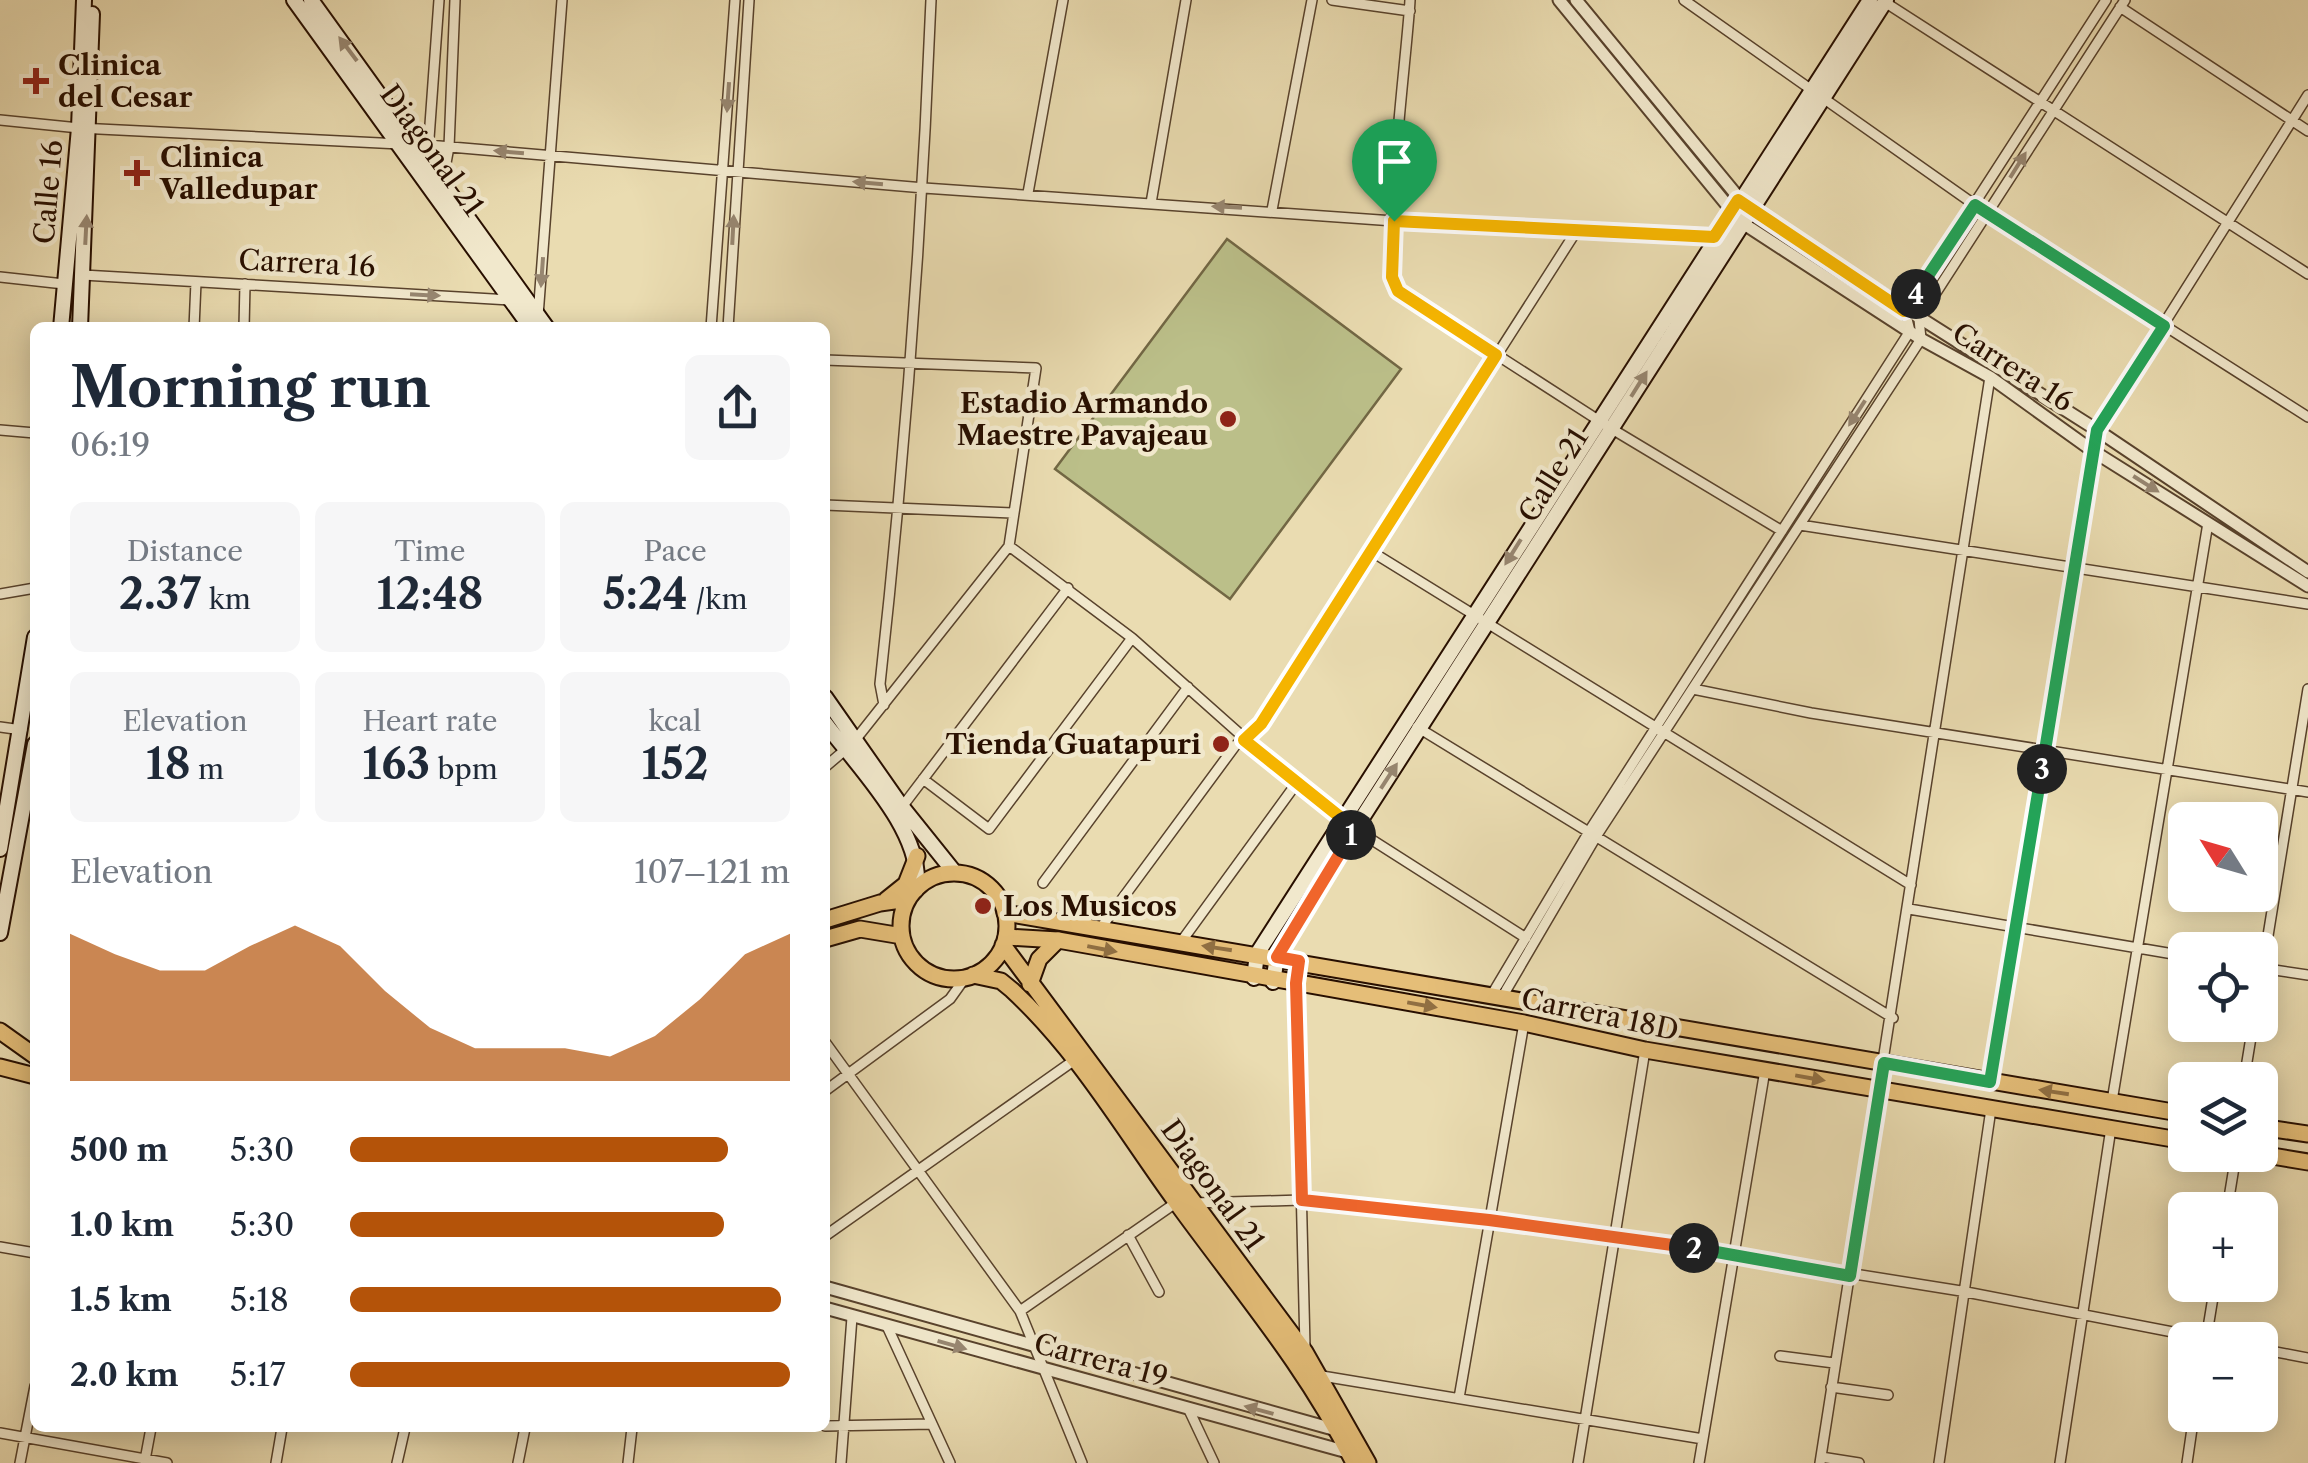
<!DOCTYPE html>
<html lang="en">
<head>
<meta charset="utf-8">
<style>
  :root { --surface:#fff; --page:#f6f6f7; --text:#1f2937; --muted:#747a83; --accent:#b45309 }
  body { margin:0; font-family:"Libre Caslon Text",serif; background:var(--page); color:var(--text); height:100vh; display:flex; flex-direction:column; font-size:38px; white-space:nowrap }
  * { box-sizing:border-box; margin:0 }
  p { font-size:32px; color:var(--muted) }
  .icon { flex:none; width:55px; height:55px; fill:none; stroke:currentColor; stroke-width:2; stroke-linecap:round; stroke-linejoin:round }
  .map { position:relative; flex:1; overflow:hidden }
  .panel { position:absolute; left:30px; top:322px; width:800px; height:1110px; display:flex; flex-direction:column; background:var(--surface); border-radius:15px; box-shadow:0 5px 25px #0003 }
  .panel>* { flex:none }
  .needle { width:65px; rotate:307deg }
  .tools { position:absolute; left:2168px; top:802px; display:grid; gap:20px }
  .tools a { display:grid; place-items:center; width:110px; height:110px; border-radius:15px; background:var(--surface); box-shadow:0 5px 25px #0003; font-size:50px }
  .pin { position:absolute; display:grid; place-items:center; width:85px; height:85px; color:#fff; margin:-102px -42px; border-radius:50% 50% 50% 0; rotate:-45deg; box-shadow:0 0 10px #0007 }
  .pin .icon { rotate:45deg }
  .km { position:absolute; width:50px; height:50px; margin:-25px; border-radius:50%; background:#222; color:#fff; font-size:28px; line-height:50px; text-align:center }
  .round { display:grid; place-items:center; flex:none; width:105px; height:105px; border-radius:15px; background:var(--page) }
  .head { display:flex; align-items:center; justify-content:space-between; height:170px; padding:0 40px }
  h1 { font-size:55px; font-weight:700; line-height:75px }
  .metrics { display:grid; grid-template-columns:repeat(3,1fr); gap:15px; height:170px; padding:10px 40px }
  .metrics div { display:grid; align-content:center; border-radius:15px; background:var(--page); text-align:center }
  .metrics b { font-size:42px; font-weight:700 }
  .metrics small { font-size:28px; font-weight:400 }
  .metrics p { font-size:28px }
  .chart { height:280px; padding:20px 40px }
  .chart p { display:flex; justify-content:space-between }
  .chart svg { width:100%; height:180px; margin-top:10px; fill:var(--accent); opacity:.7 }
  ul { padding:0 40px; list-style:none; font-size:32px }
  li { display:grid; grid-template-columns:160px 120px 1fr; align-items:center; height:75px }
  li i { height:25px; border-radius:12px; background:var(--accent) }
  .map>svg:first-child { display:block }
  .green { fill:#bbbf89; stroke:#726744; stroke-width:2.5 }
  .lines { fill:none; stroke-linecap:round; stroke-linejoin:round }
  .minor-casing { stroke:#58422c; stroke-width:12 }
  .tertiary-casing { stroke:#58422c; stroke-width:15 }
  .secondary-casing { stroke:#280f00; stroke-width:18 }
  .primary-casing { stroke:#280f00; stroke-width:19 }
  .trunk-casing { stroke:#280f00; stroke-width:19 }
  .minor { stroke:#f1e8cc; stroke-width:9 }
  .tertiary { stroke:#f1e8cc; stroke-width:11 }
  .secondary { stroke:#f1e8cc; stroke-width:14 }
  .primary { stroke:#e5be78; stroke-width:15 }
  .trunk { stroke:#e5be78; stroke-width:15 }
  .oneway { fill:#978670 }
  .oneway2 { fill:#906f42 }
  .split-1-casing { stroke:#fff; stroke-width:20 }
  .split-2-casing { stroke:#fff; stroke-width:20 }
  .split-3-casing { stroke:#fff; stroke-width:20 }
  .split-4-casing { stroke:#fff; stroke-width:20 }
  .split-5-casing { stroke:#fff; stroke-width:20 }
  .split-1 { stroke:#f5b400; stroke-width:12 }
  .split-2 { stroke:#f0652b; stroke-width:12 }
  .split-3 { stroke:#22a559; stroke-width:12 }
  .split-4 { stroke:#22a559; stroke-width:12 }
  .split-5 { stroke:#f5b400; stroke-width:12 }
  .poi-dot { fill:#8f2418; stroke:#f1e8cc; stroke-width:4 }
  .labels { text-anchor:middle; dominant-baseline:central; stroke-width:9; stroke-linejoin:round; paint-order:stroke }
  .poi-label { font-size:28px; font-weight:bold; fill:#280f00; stroke:#f1e8cc; text-anchor:start }
  .street-label { font-size:28px; fill:#280f00; stroke:#f1e8cc }
</style>
</head>
<body>
<div class="map">
<svg width="2308" height="1463" viewBox="0 0 2308 1463">
  <rect width="100%" height="100%" fill="#eadcb1"/>
  <filter id="stains"><feTurbulence type="fractalNoise" baseFrequency=".002" numOctaves="4"/><feColorMatrix values="0 0 0 0 .2 0 0 0 0 .09 0 0 0 0 .02 0 0 0 .5 -.17"/></filter>
  <radialGradient id="worn" r=".72"><stop offset=".6" stop-color="#630" stop-opacity="0"/><stop offset="1" stop-color="#630" stop-opacity=".3"/></radialGradient>
  <path class="green" d="M1227,239L1401,369L1230,599L1055,469Z"/>
  <g class="lines">
    <g class="minor-casing">
      <path id="minor" d="M1332,0L1410,11
        M1410,0C1408,48 1379,263 1398,291L1612,429L1782,531
        M1684,0L1975,205L2308,417
        M1883,1L2308,274
        M2120,7L2308,131
        M0,120L79,128L400,144
        M416,144L924,188L1394,221L1714,237
        M427,166L439,0
        M436,177L446,163L449,147L455,0
        M1028,193L1063,0
        M1151,203L1186,0
        M1272,210L1312,0
        M83,275L510,300
        M0,277L64,284
        M538,316L562,0
        M194,328L196,282
        M244,328L245,284
        M711,328L735,0
        M728,328L749,0
        M825,360L1036,368L1009,546L856,739
        M0,430L35,433
        M825,505L1012,513
        M1800,525L2308,604
        M1009,546L1132,638L1296,784L1355,829L1526,938
        M1369,550L1911,885
        M0,594L35,588
        M1693,689L1811,713L2308,792
        M884,705L880,684C905,457 922,229 931,0
        M0,727L22,730
        M1417,727L1893,1018
        M825,767L845,750
        M923,779L989,829L1132,638
        M902,807L1068,588
        M1043,883L1188,687
        M1909,909L2185,956
        M1100,929L1235,746L1261,724L1577,230
        M1181,942L1296,784
        M2261,968L2308,975
        M1296,978L1305,1347
        M2260,985L2308,689
        M1491,996L1590,830L1910,331L1905,311L2106,0
        M1501,999L1597,835L1921,339L1919,319L2125,0
        M825,1042L1020,1311L1082,1463
        M2244,1080L2253,1025
        M1990,1082L2097,430L2308,95
        M825,1091L950,999L965,978
        M2112,1101L2208,523
        M1193,1203L1302,1200L1617,1236L1961,1291L2214,1340
        M2227,1210L2236,1155
        M1128,1235L1159,1292
        M825,1236L1076,1059
        M0,1247L35,1253
        M1020,1311L1177,1202
        M887,1326L950,1463
        M2206,1340L2215,1285
        M2260,1349L2308,1358
        M1780,1356L1834,1363
        M1322,1376L1703,1439
        M1831,1387L1888,1395
        M1459,1398L1524,1023
        M1189,1410L1214,1463
        M825,1426L932,1424
        M0,1433L167,1463
        M1821,1457L1859,1463
        M145,1460L151,1428
        M20,1463L35,1386
        M276,1463L282,1428
        M397,1463L405,1428
        M518,1463L525,1428
        M628,1463L632,1428
        M841,1463L852,1317
        M1578,1463L1645,1050
        M1699,1463L1765,1070
        M1820,1463L1990,377
        M1939,1463L1991,1109
        M2060,1463L2111,1128
        M2187,1463L2194,1415"/>
    </g>
    <g class="tertiary-casing">
      <path id="tertiary" d="M1559,0L1741,222L1921,339L1990,377L2093,451L2308,586
        M1576,0L1748,209L2097,430L2308,572
        M825,1287L1340,1431
        M825,1308L1351,1453"/>
    </g>
    <g class="secondary-casing">
      <path id="secondary" d="M294,0L531,328
        M311,0L547,328
        M61,328L79,128L84,0
        M80,328L92,14
        M825,697L902,807L955,873
        M825,723C857,766 926,834 916,890
        M0,849L35,637
        M0,933L35,744
        M1254,978L1257,954L1870,0
        M1273,982L1277,957L1355,829L1886,0"/>
    </g>
    <g class="primary-casing">
      <path id="primary" d="M1005,913L2185,1114
        M1006,937L1058,940L1524,1023L1645,1050L2185,1141
        M2260,1127L2308,1134
        M2260,1154L2308,1162"/>
    </g>
    <g class="trunk-casing">
      <path id="trunk" d="M901 926a53 53 0 1 1 106 0a53 53 0 1 1-106 0Z
        M886,900L906,884L917,856
        M825,920L880,903L908,899
        M825,939L860,929L902,936
        M1003,945L1305,1352L1368,1463
        M973,975L1001,981L1012,990C1080,1053 1124,1131 1179,1206C1240,1290 1308,1369 1354,1463
        M1030,984L1039,959L1058,940
        M0,1031L35,1056
        M0,1067L35,1076"/>
    </g>
    <use href="#minor" class="minor"/>
    <use href="#tertiary" class="tertiary"/>
    <use href="#secondary" class="secondary"/>
    <use href="#primary" class="primary"/>
    <use href="#trunk" class="trunk"/>
  </g>
  <defs><path id="oneway-solid" d="M-6-.8H1V-3.2L6.5 0L1 3.2V.8H-6Z" transform="scale(2.5)"/></defs>
  <g class="oneway">
    <use href="#oneway-solid" transform="translate(348 49) rotate(-127)"/>
    <use href="#oneway-solid" transform="translate(728 97) rotate(94)"/>
    <use href="#oneway-solid" transform="translate(509 152) rotate(-175)"/>
    <use href="#oneway-solid" transform="translate(2018 165) rotate(-58)"/>
    <use href="#oneway-solid" transform="translate(868 183) rotate(-175)"/>
    <use href="#oneway-solid" transform="translate(1227 207) rotate(-177)"/>
    <use href="#oneway-solid" transform="translate(86 230) rotate(-87)"/>
    <use href="#oneway-solid" transform="translate(733 230) rotate(-87)"/>
    <use href="#oneway-solid" transform="translate(542 272) rotate(94)"/>
    <use href="#oneway-solid" transform="translate(425 295) rotate(3)"/>
    <use href="#oneway-solid" transform="translate(1639 384) rotate(-58)"/>
    <use href="#oneway-solid" transform="translate(1857 413) rotate(123)"/>
    <use href="#oneway-solid" transform="translate(2146 484) rotate(32)"/>
    <use href="#oneway-solid" transform="translate(1513 552) rotate(122)"/>
    <use href="#oneway-solid" transform="translate(1389 776) rotate(-57)"/>
    <use href="#oneway-solid" transform="translate(952 1345) rotate(16)"/>
    <use href="#oneway-solid" transform="translate(1259 1410) rotate(-165)"/>
  </g>
  <g class="oneway2">
    <use href="#oneway-solid" transform="translate(1217 948) rotate(-171)"/>
    <use href="#oneway-solid" transform="translate(1102 949) rotate(11)"/>
    <use href="#oneway-solid" transform="translate(1422 1005) rotate(10)"/>
    <use href="#oneway-solid" transform="translate(1810 1078) rotate(10)"/>
    <use href="#oneway-solid" transform="translate(2054 1092) rotate(-171)"/>
  </g>
  <g class="lines">
    <g class="split-1-casing">
      <path id="split-1" d="M1351,835L1355,829L1244,740L1261,724L1496,355L1398,291L1392,277L1394,221"/>
    </g>
    <g class="split-2-casing">
      <path id="split-2" d="M1351,835L1277,957L1299,961L1296,983L1302,1200L1489,1220L1694,1248"/>
    </g>
    <g class="split-3-casing">
      <path id="split-3" d="M1694,1248L1850,1276L1884,1063L1990,1082L2042,769"/>
    </g>
    <g class="split-4-casing">
      <path id="split-4" d="M1916,294L1975,205L2164,326L2097,430L2042,769"/>
    </g>
    <g class="split-5-casing">
      <path id="split-5" d="M1394,221L1714,237L1738,200L1904,311L1916,294"/>
    </g>
    <use href="#split-1" class="split-1"/>
    <use href="#split-2" class="split-2"/>
    <use href="#split-3" class="split-3"/>
    <use href="#split-4" class="split-4"/>
    <use href="#split-5" class="split-5"/>
  </g>
  <g class="poi-dot">
    <path d="M31 66h10v10h10v10h-10v10h-10v-10h-10v-10h10z"/>
    <path d="M132 158h10v10h10v10h-10v10h-10v-10h-10v-10h10z"/>
    <circle cx="1228" cy="419" r="10"/>
    <circle cx="1221" cy="744" r="10"/>
    <circle cx="983" cy="906" r="10"/>
  </g>
  <g class="labels">
    <g class="poi-label">
      <text x="58" y="65">Clinica<tspan x="58" dy="32">del Cesar</tspan></text>
      <text x="160" y="157">Clinica<tspan x="160" dy="32">Valledupar</tspan></text>
      <text x="1208" y="403" text-anchor="end">Estadio Armando<tspan x="1208" dy="32">Maestre Pavajeau</tspan></text>
      <text x="1201" y="744" text-anchor="end">Tienda Guatapuri</text>
      <text x="1003" y="906">Los Musicos</text>
    </g>
    <g class="street-label">
      <text transform="translate(432 150) rotate(54)">Diagonal 21</text>
      <text transform="translate(48 192) rotate(-85)">Calle 16</text>
      <text transform="translate(307 263) rotate(3)">Carrera 16</text>
      <text transform="translate(2013 367) rotate(33)">Carrera 16</text>
      <text transform="translate(1553 475) rotate(-58)">Calle 21</text>
      <text transform="translate(1600 1014) rotate(12)">Carrera 18D</text>
      <text transform="translate(1213 1185) rotate(54)">Diagonal 21</text>
      <text transform="translate(1101 1360) rotate(15)">Carrera 19</text>
    </g>
  </g>
  <rect width="100%" height="100%" filter="url(#stains)"/>
  <rect width="100%" height="100%" fill="url(#worn)"/>
</svg>
<div class="tools">
<a><svg class="needle" viewBox="-14 -14 28 28"><path d="M0-13l5 13h-10z" fill="#e53935"/><path d="M0 13l5-13h-10z" fill="#747a83"/></svg></a>
<a><svg class="icon" aria-label="locate" viewBox="0 0 24 24"><circle cx="12" cy="12" r="6"/><path d="M12 2v4M12 18v4M2 12h4M18 12h4"/></svg></a>
<a><svg class="icon" aria-label="layers" viewBox="0 0 24 24"><path d="M12 4l9 5-9 5-9-5zM3 14l9 5 9-5"/></svg></a>
<a>+</a>
<a>−</a>
</div>
<div class="pin" style="left:1394px;top:221px;background:#1e9e55"><svg class="icon" aria-label="arrive" viewBox="0 0 24 24"><path d="M6 21V4h12l-3 4 3 4H6"/></svg></div>
<b class="km" style="left:1351px;top:835px">1</b>
<b class="km" style="left:1694px;top:1248px">2</b>
<b class="km" style="left:2042px;top:769px">3</b>
<b class="km" style="left:1916px;top:294px">4</b>
<section class="panel">
<div class="head"><div><h1>Morning run</h1><p>06:19</p></div><a class="round"><svg class="icon" aria-label="share" viewBox="0 0 24 24"><path d="M12 15V3M7 8l5-5 5 5M5 13v7h14v-7"/></svg></a></div>
<div class="metrics">
<div><p>Distance</p><b>2.37<small> km</small></b></div>
<div><p>Time</p><b>12:48</b></div>
<div><p>Pace</p><b>5:24<small> /km</small></b></div>
</div>
<div class="metrics">
<div><p>Elevation</p><b>18<small> m</small></b></div>
<div><p>Heart rate</p><b>163<small> bpm</small></b></div>
<div><p>kcal</p><b>152</b></div>
</div>
<div class="chart"><p><span>Elevation</span>107–121 m</p>
<svg viewBox="0 0 160 44" preserveAspectRatio="none"><path d="M0 44V8L10 13L20 17L30 17L40 11L50 6L60 11L70 22L80 31L90 36L100 36L110 36L120 38L130 33L140 24L150 13L160 8V44z"/></svg>
</div>
<ul>
<li><b>500 m</b>5:30<i style="width:86%"></i></li>
<li><b>1.0 km</b>5:30<i style="width:85%"></i></li>
<li><b>1.5 km</b>5:18<i style="width:98%"></i></li>
<li><b>2.0 km</b>5:17<i style="width:100%"></i></li>
</ul>
</section>
</div>
</body>
</html>
